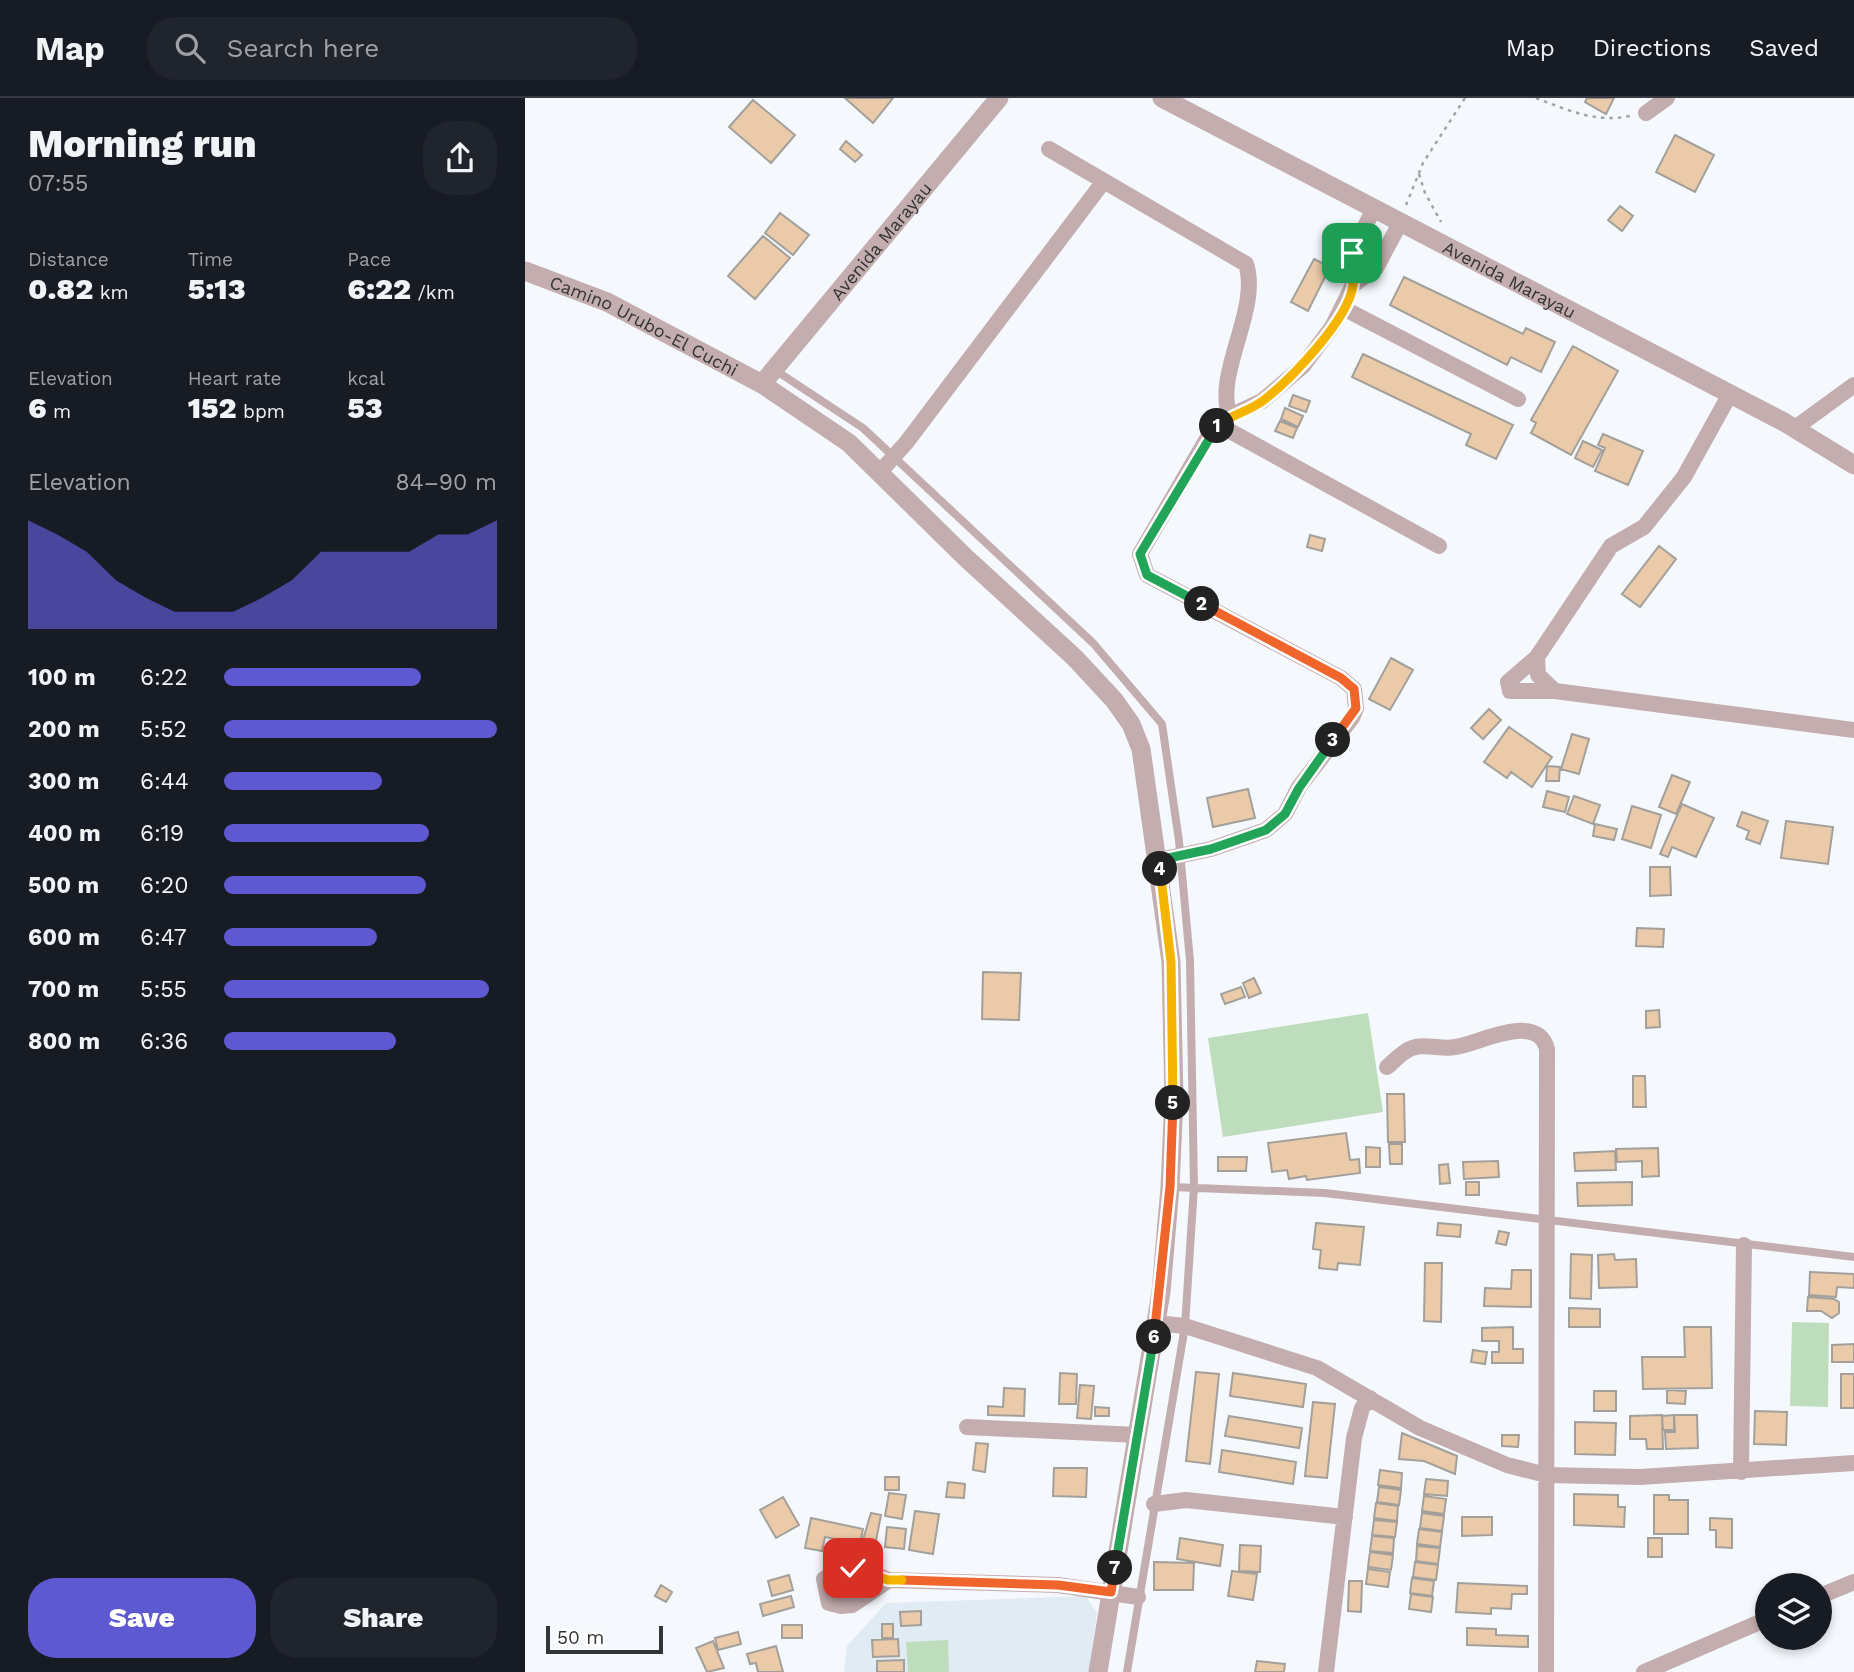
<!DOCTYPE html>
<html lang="en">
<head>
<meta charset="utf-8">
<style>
  :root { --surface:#171b24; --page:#20242c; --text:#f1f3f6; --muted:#9ea1a6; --line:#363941; --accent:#5f59d1 }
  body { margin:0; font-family:"Work Sans",sans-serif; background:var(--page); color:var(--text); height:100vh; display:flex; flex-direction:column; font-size:26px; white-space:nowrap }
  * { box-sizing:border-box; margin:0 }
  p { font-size:23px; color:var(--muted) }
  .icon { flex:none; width:38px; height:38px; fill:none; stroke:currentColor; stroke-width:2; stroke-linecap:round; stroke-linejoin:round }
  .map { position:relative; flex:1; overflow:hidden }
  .sheet { display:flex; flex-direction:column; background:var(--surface); width:525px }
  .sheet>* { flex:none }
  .tools { position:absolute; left:1230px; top:1475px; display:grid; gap:14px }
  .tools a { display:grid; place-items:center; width:77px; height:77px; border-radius:50%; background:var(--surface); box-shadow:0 4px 10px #0003; font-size:35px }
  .scale { position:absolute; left:21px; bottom:18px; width:117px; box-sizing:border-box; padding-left:7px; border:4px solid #323435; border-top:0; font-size:19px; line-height:24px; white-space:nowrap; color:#323435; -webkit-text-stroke:5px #fff; paint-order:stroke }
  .pin { position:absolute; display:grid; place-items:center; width:60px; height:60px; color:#fff; margin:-30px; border-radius:14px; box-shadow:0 4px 10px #0006 }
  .km { position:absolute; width:35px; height:35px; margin:-18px; border-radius:50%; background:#222; color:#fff; font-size:19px; line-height:35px; text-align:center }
  .round { display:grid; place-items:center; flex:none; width:74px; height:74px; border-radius:28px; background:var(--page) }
  .head { display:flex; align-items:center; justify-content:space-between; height:119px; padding:0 28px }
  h1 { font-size:38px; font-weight:800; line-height:52px }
  .figures { display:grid; grid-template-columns:repeat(3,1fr); gap:10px; height:119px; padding:7px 28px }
  .figures div { display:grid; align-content:center }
  .figures b { font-size:30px; font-weight:800 }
  .figures small { font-size:19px; font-weight:400 }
  .figures p { font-size:19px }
  .chart { height:196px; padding:14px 28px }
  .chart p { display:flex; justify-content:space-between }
  .chart svg { width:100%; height:126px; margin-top:7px; fill:var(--accent); opacity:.7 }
  .cta { display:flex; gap:14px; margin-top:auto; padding:14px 28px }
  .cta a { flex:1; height:80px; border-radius:28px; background:var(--accent); color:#fff; font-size:28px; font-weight:800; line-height:80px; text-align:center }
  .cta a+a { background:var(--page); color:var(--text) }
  ul { padding:0 28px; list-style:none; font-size:23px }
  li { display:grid; grid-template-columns:112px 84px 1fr; align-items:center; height:52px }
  li i { height:18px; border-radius:9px; background:var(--accent) }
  header { display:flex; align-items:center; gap:42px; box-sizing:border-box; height:98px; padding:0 35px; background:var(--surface); border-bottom:2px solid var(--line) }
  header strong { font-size:33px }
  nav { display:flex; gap:38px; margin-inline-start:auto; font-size:24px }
  .search { width:490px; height:63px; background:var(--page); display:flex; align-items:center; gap:18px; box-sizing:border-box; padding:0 24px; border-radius:28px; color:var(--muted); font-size:26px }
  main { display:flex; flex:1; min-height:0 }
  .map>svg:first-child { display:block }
  .built { fill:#e0ebf3 }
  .green { fill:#beddbd }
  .building { fill:#ebcaa9; stroke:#a3a09c; stroke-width:2 }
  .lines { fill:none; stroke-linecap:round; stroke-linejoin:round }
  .path { stroke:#a0a4a6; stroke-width:2.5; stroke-dasharray:3.5 5; stroke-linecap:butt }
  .service { stroke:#c4adae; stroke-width:8 }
  .minor { stroke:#c4adae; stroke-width:16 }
  .tertiary { stroke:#c4adae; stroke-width:19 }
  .split-1-casing { stroke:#fff; stroke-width:14 }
  .split-2-casing { stroke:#fff; stroke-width:14 }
  .split-3-casing { stroke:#fff; stroke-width:14 }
  .split-4-casing { stroke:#fff; stroke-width:14 }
  .split-5-casing { stroke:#fff; stroke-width:14 }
  .split-6-casing { stroke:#fff; stroke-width:14 }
  .split-7-casing { stroke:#fff; stroke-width:14 }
  .split-8-casing { stroke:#fff; stroke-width:14 }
  .split-9-casing { stroke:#fff; stroke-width:14 }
  .split-1 { stroke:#f5b400; stroke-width:9 }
  .split-2 { stroke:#22a559; stroke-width:9 }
  .split-3 { stroke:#f0652b; stroke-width:9 }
  .split-4 { stroke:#22a559; stroke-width:9 }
  .split-5 { stroke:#f5b400; stroke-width:9 }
  .split-6 { stroke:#f0652b; stroke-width:9 }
  .split-7 { stroke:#22a559; stroke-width:9 }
  .split-8 { stroke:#f0652b; stroke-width:9 }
  .split-9 { stroke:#f5b400; stroke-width:9 }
  .labels { text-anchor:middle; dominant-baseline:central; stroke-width:5; stroke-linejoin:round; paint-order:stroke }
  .street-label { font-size:18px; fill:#323435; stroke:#fff }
</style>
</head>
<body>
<header>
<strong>Map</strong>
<div class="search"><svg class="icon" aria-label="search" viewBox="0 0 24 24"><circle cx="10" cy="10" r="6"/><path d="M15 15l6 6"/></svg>Search here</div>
<nav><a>Map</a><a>Directions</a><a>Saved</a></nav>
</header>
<main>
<section class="sheet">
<div class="head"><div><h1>Morning run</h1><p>07:55</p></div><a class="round"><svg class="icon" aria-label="share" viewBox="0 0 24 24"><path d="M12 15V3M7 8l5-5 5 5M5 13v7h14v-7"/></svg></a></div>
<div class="figures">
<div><p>Distance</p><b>0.82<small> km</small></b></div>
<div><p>Time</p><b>5:13</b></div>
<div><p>Pace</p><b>6:22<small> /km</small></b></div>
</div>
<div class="figures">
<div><p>Elevation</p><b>6<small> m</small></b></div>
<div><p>Heart rate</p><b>152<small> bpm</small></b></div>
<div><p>kcal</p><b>53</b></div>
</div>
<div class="chart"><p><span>Elevation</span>84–90 m</p>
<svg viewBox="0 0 160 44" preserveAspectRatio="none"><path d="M0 44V6L10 11L20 17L30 27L40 33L50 38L60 38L70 38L80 33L90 27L100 17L110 17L120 17L130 17L140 11L150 11L160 6V44z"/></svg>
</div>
<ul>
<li><b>100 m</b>6:22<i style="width:72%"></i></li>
<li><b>200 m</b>5:52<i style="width:100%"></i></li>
<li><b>300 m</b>6:44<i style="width:58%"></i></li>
<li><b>400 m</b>6:19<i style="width:75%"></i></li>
<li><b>500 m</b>6:20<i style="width:74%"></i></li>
<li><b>600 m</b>6:47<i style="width:56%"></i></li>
<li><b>700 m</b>5:55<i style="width:97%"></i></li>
<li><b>800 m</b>6:36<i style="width:63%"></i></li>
</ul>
<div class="cta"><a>Save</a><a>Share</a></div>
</section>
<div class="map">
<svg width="1329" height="1574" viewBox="0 0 1329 1574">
  <rect width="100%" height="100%" fill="#f5f9fd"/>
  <path class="built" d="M561,1498L572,1515L564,1574H319L322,1548L361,1505Z"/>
  <path class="green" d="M843,915L858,1014L698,1039L683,940Z
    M1267,1224L1304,1225L1303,1309L1265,1308Z
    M423,1542L424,1574H383L381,1544Z"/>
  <path class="building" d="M320,0H368L348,25Z
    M1062,0H1089L1081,16L1060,4Z
    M228,2L270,37L246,65L204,29Z
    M1150,37L1189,57L1170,94L1131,74Z
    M321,43L337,57L330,64L315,51Z
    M1095,108L1108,118L1097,133L1083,122Z
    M255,115L284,137L268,157L240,135Z
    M238,138L265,160L230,201L203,178Z
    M839,146L853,150L848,165L834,160Z
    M789,161L805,169L783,213L766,204Z
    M879,179L998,236L1001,230L1030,244L1016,274L986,259L982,267L865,207Z
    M1048,248L1093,273L1046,357L1006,335L1011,325L1006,322Z
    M838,256L988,327L971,361L941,347L946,336L827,279Z
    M768,297L785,303L781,314L764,308Z
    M760,310L778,318L773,329L756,321Z
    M755,323L772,330L768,340L750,333Z
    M1078,336L1118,353L1103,387L1070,373L1080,350L1073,347Z
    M1058,343L1077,352L1068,369L1050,360Z
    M785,437L800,441L797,453L782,449Z
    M1134,448L1151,461L1115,509L1097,496Z
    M866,560L888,572L865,612L844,601Z
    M964,611L976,622L958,641L946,630Z
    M984,629L1027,659L1007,689L986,674L982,680L959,664Z
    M1047,636L1064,641L1054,676L1036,671Z
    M1022,668L1035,669L1034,683H1021Z
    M1147,677L1165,684L1151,716L1134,709Z
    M723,691L730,720L688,729L682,700Z
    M1022,693L1044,699L1040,714L1018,709Z
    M1049,698L1075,707L1068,726L1042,716Z
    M1157,706L1189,720L1171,759L1147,749L1143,759L1135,756Z
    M1107,708L1136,717L1126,750L1097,741Z
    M1217,714L1243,723L1235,746L1221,741L1224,733L1212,728Z
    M1261,723L1308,729L1303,766L1256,760Z
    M1070,726L1092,731L1089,742L1068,738Z
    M1125,769H1145L1146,797L1125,798Z
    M1112,830L1139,831L1138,849L1111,848Z
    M458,874L496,875L494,922L457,921Z
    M729,880L736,895L724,900L718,885Z
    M716,889L720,899L700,906L696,896Z
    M1134,912L1135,929L1121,930V913Z
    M1108,978H1120L1121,1009H1108Z
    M862,996H879L880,1044H863Z
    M821,1035L825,1062L834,1061L835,1075L782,1082L781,1078L764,1081L762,1072L747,1074L743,1045Z
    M864,1046H877V1066H865Z
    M841,1049L855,1050V1069H841Z
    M1133,1050L1134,1078L1117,1079V1063L1092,1064L1091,1051Z
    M1090,1053L1091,1072L1050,1073L1049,1055Z
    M693,1059H722L721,1073H693Z
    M973,1063L974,1079L939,1081L938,1064Z
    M923,1066L925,1085L915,1086L914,1067Z
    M941,1084H954V1097H941Z
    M1107,1084V1107L1053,1108L1052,1085Z
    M791,1125L839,1129L835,1167L813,1165L812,1172L794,1170L796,1152L788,1151Z
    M913,1125L936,1127L935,1139L912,1137Z
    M974,1133L984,1135L981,1147L971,1145Z
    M1046,1156L1067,1157L1066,1201L1045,1200Z
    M1089,1156L1090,1162L1111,1161L1112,1189L1074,1190L1073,1157Z
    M900,1165H917L916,1224L899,1223Z
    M987,1172H1006V1209L959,1208L960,1190L986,1191Z
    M1285,1174L1329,1176V1190L1312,1189L1311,1199L1284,1197Z
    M1283,1199L1309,1201L1314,1204V1215L1307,1220L1296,1213H1282Z
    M1044,1210L1075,1211V1229H1044Z
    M988,1229V1251H998V1265H967V1254H974V1243H957V1230Z
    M1159,1229H1186L1187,1290L1118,1291L1117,1259H1160Z
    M1329,1246V1264H1307V1247Z
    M948,1252L962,1254L960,1266L946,1264Z
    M671,1274L694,1276L685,1366L661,1363Z
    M535,1275L552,1276L551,1306H534Z
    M708,1275L781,1286L778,1309L705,1298Z
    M1316,1276H1329V1310H1316Z
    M555,1287L569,1288L566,1321L552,1320Z
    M479,1290L500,1291L499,1318L463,1317V1308L478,1309Z
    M1142,1292L1161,1293L1160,1306L1142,1305Z
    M1069,1293H1091V1313H1069Z
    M788,1304L810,1306L802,1380L780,1378Z
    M570,1309L584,1310V1318H570Z
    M1230,1313L1262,1314L1261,1347L1229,1346Z
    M1137,1317L1138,1351H1122L1121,1341H1105V1318Z
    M1149,1317H1172L1173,1350L1141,1351L1140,1334H1150Z
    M1149,1317V1332H1138L1137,1318Z
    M704,1318L777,1330L774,1350L700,1338Z
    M1050,1324L1091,1325L1090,1357L1050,1356Z
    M877,1335L932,1358L930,1376L899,1363L874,1361Z
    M977,1337H994L993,1349L977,1348Z
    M451,1345L463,1346L460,1374L448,1372Z
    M697,1352L771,1364L768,1386L694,1374Z
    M529,1370H562L561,1399L528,1398Z
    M855,1372L877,1375L876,1390L853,1387Z
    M360,1379H374V1392H360Z
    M901,1381L923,1383L922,1398L899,1396Z
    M423,1384L440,1386L439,1400L421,1399Z
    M854,1389L876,1392L874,1407L852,1404Z
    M364,1395L381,1397L377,1421L360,1418Z
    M1049,1396L1093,1397V1409H1100L1099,1429L1049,1427Z
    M1129,1397H1144V1402H1163V1436H1129Z
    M899,1398L921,1401L919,1416L897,1413Z
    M258,1399L274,1427L251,1440L235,1412Z
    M851,1405L873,1408L872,1423L849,1420Z
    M390,1413L414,1416L408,1456L384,1452Z
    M346,1415L356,1417L350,1448L337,1445Z
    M897,1415L919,1418L917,1433L895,1430Z
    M937,1419H967V1437L937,1438Z
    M286,1420L338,1431L335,1446L300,1439L297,1453L280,1450Z
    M1185,1420L1207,1421V1450L1191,1449V1432H1185Z
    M849,1422L872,1424L870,1439L847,1437Z
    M362,1429L381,1431L379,1451L360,1449Z
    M894,1431L917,1434L915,1449L892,1446Z
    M847,1438L869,1440L868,1455L845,1453Z
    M655,1440L698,1447L695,1468L652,1461Z
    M1123,1440H1137V1459H1123Z
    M715,1447L736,1448L735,1474L714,1473Z
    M892,1448L915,1450L913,1466L891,1463Z
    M845,1454L868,1457L866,1472L843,1469Z
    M629,1464L669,1465L668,1492H629Z
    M890,1464L913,1467L911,1482L888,1479Z
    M843,1471L865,1474L863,1489L841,1486Z
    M707,1473L732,1476L728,1502L703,1498Z
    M264,1477L268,1492L247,1498L243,1483Z
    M887,1480L909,1483L907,1498L885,1495Z
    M824,1483H837L836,1514L823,1513Z
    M933,1485L1002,1488V1496H987L986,1511L966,1510V1516L931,1514Z
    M136,1487L147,1494L141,1504L130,1498Z
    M886,1496L908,1499L906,1514L884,1511Z
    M266,1498L269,1509L238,1518L235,1506Z
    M396,1513V1527L376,1528L375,1514Z
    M357,1526H368V1540H357Z
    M257,1527H277V1540H257Z
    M942,1530L971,1531V1537L1003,1538V1549L942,1547Z
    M213,1534L216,1546L193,1552L190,1540Z
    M373,1541L374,1558L348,1559L347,1542Z
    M188,1543L199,1570L182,1574L171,1550Z
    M251,1548L258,1574H233L231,1565L225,1566L222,1556Z
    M379,1562V1574H352V1563Z
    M732,1563L760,1566L759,1574H730Z"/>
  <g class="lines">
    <path class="path" d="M1011,0C1042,12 1071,25 1105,18
      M894,76L900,95L916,124
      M881,107L898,65L940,0"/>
    <path class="service" d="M250,272L338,330L568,545L637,626L654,743L665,863L669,1089L660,1228L602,1574
      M647,1089L800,1095L1329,1159"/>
    <path class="minor" d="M1121,15L1142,0
      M524,51L721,166C736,211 688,277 705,318
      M828,187L825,160L849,110
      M818,210L993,301
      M1205,296L1159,379L1119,429L1086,448L1012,559L983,584L985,593H1030L1329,632
      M694,327L914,448
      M1270,330L1329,287
      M354,375L381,345L579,83
      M1012,559L1013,577L1030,593
      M634,762L686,751L741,732L760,716L774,689L827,620L831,610L829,591L816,580L622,477L615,456L686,334L705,318L737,303L778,268L807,229L828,187L851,170L875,125
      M862,969C869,963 878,953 887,950C900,945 917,952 930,949C954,946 1012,913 1022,951L1021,1574
      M631,1225L660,1228L792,1270L895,1330L982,1367L1021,1377L1115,1379L1329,1365
      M442,1329L612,1337
      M1216,1374L1219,1147
      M629,1406L661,1402L820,1419
      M364,1482C339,1471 323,1466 299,1481L304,1505L316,1508L327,1507L364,1482L533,1487L613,1499
      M1295,1498L1329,1484
      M801,1574L829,1340L837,1310L845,1300
      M1119,1574L1242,1521"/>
    <g class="tertiary">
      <path id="s1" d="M637,0L1259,324L1329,367"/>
      <path id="s2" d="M0,173L82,204L237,286L324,345L440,459L550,560L589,602L606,626L616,651L646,864L649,1000L645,1089L636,1194L573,1574"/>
      <path id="s3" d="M237,286L474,0"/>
    </g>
  </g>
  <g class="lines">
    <g class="split-1-casing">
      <path id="split-1" d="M692,328C707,316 725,313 739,302C766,281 824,221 828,187C830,176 822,166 827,155"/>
    </g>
    <g class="split-2-casing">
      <path id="split-2" d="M677,506L622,477L615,456L692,328"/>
    </g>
    <g class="split-3-casing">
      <path id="split-3" d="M677,506L816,580L829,591L831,610L808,642"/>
    </g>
    <g class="split-4-casing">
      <path id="split-4" d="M635,771L634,762L686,751L741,732L760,716L774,690L808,642"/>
    </g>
    <g class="split-5-casing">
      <path id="split-5" d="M635,771L646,864L648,1005"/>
    </g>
    <g class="split-6-casing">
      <path id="split-6" d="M629,1239L645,1089L648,1005"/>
    </g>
    <g class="split-7-casing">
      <path id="split-7" d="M590,1470L629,1239"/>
    </g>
    <g class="split-8-casing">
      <path id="split-8" d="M377,1482L533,1487L586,1494L590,1470"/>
    </g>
    <g class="split-9-casing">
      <path id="split-9" d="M328,1470L363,1482H377"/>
    </g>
    <use href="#split-1" class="split-1"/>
    <use href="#split-2" class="split-2"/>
    <use href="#split-3" class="split-3"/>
    <use href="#split-4" class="split-4"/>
    <use href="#split-5" class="split-5"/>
    <use href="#split-6" class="split-6"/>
    <use href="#split-7" class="split-7"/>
    <use href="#split-8" class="split-8"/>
    <use href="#split-9" class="split-9"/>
  </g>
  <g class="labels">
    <g class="street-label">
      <text stroke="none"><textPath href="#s3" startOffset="186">Avenida Marayau</textPath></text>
      <text stroke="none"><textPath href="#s1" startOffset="392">Avenida Marayau</textPath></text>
      <text stroke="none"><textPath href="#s2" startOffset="131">Camino Urubo-El Cuchi</textPath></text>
    </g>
  </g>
</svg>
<div class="tools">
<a><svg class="icon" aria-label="layers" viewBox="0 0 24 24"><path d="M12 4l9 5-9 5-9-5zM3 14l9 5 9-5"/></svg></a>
</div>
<div class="scale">50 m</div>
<div class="pin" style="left:827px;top:155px;background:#1e9e55"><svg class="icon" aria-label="arrive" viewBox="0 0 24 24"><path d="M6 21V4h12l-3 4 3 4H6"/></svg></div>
<div class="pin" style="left:328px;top:1470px;background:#d93025"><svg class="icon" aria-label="check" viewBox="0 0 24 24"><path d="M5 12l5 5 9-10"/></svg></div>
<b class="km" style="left:692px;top:328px">1</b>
<b class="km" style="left:677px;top:506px">2</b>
<b class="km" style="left:808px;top:642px">3</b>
<b class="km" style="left:635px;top:771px">4</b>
<b class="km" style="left:648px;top:1005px">5</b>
<b class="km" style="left:629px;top:1239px">6</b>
<b class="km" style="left:590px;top:1470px">7</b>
</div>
</main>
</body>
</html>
